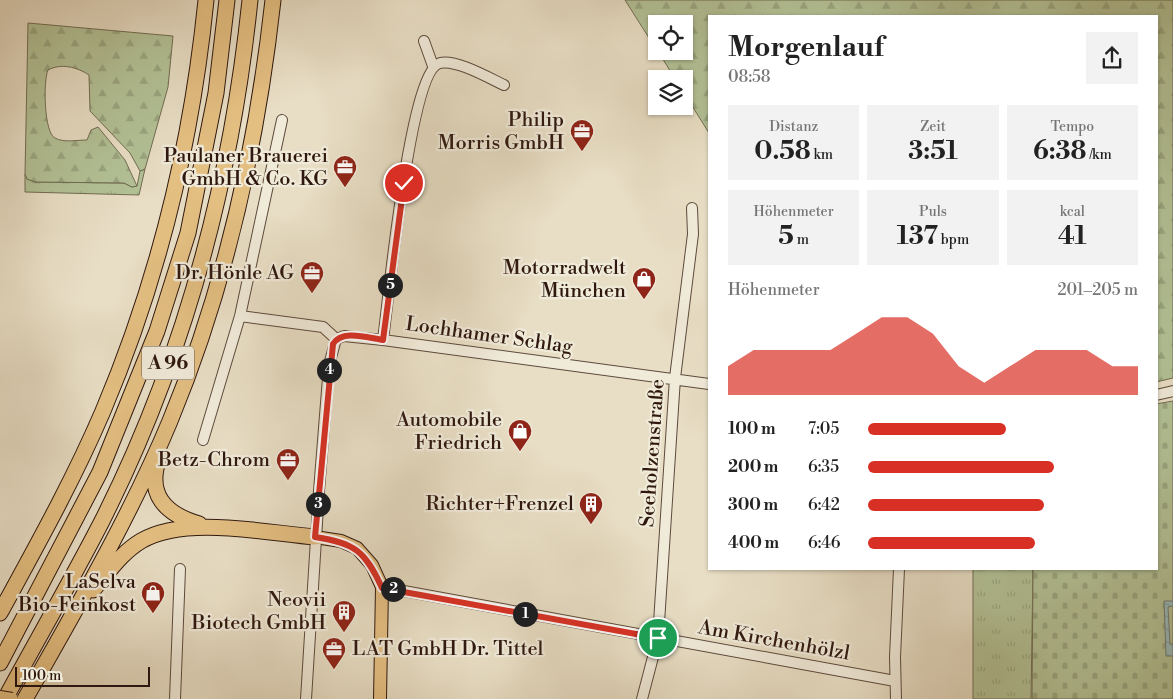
<!DOCTYPE html>
<html lang="de">
<head>
<meta charset="utf-8">
<style>
  :root { --surface:#fff; --page:#f2f2f2; --text:#222; --muted:#767676; --accent:#d93025 }
  body { margin:0; font-family:"Libre Bodoni",serif; background:var(--page); color:var(--text); height:100vh; display:flex; flex-direction:column; font-size:19px; white-space:nowrap }
  * { box-sizing:border-box; margin:0 }
  p { font-size:16px; color:var(--muted) }
  .icon { flex:none; width:28px; height:28px; fill:none; stroke:currentColor; stroke-width:2; stroke-linecap:round; stroke-linejoin:round }
  .map { position:relative; flex:1; overflow:hidden }
  .panel { position:absolute; left:708px; top:15px; width:450px; height:555px; display:flex; flex-direction:column; background:var(--surface); border-radius:0px; box-shadow:0 1px 4px #0004 }
  .panel>* { flex:none }
  .tools { position:absolute; left:648px; top:15px; display:grid; gap:10px }
  .tools a { display:grid; place-items:center; width:45px; height:45px; border-radius:0px; background:var(--surface); box-shadow:0 1px 4px #0004; font-size:25px }
  .scale { position:absolute; left:15px; bottom:12px; width:135px; box-sizing:border-box; padding-left:5px; border:2px solid #2f180f; border-top:0; font-size:14px; line-height:18px; white-space:nowrap; color:#2f180f; -webkit-text-stroke:4px #f0ead9; paint-order:stroke }
  .pin { position:absolute; display:grid; place-items:center; width:42px; height:42px; color:#fff; margin:-21px; border:2px solid #fff; border-radius:50%; box-shadow:0 1px 5px #0007 }
  .km { position:absolute; width:25px; height:25px; margin:-12px; border-radius:50%; background:#222; color:#fff; font-size:14px; line-height:25px; text-align:center }
  .round { display:grid; place-items:center; flex:none; width:52px; height:52px; border-radius:0px; background:var(--page) }
  .summary { display:flex; align-items:center; justify-content:space-between; height:85px; padding:0 20px }
  h1 { font-size:28px; font-weight:800; line-height:38px }
  .stats { display:grid; grid-template-columns:repeat(3,1fr); gap:8px; height:85px; padding:5px 20px }
  .stats div { display:grid; align-content:center; border-radius:0px; background:var(--page); text-align:center }
  .stats b { font-size:25px; font-weight:800 }
  .stats small { font-size:14px; font-weight:400 }
  .stats p { font-size:14px }
  .chart { height:140px; padding:10px 20px }
  .chart p { display:flex; justify-content:space-between }
  .chart svg { width:100%; height:90px; margin-top:5px; fill:var(--accent); opacity:.7 }
  ul { padding:0 20px; list-style:none; font-size:16px }
  li { display:grid; grid-template-columns:80px 60px 1fr; align-items:center; height:38px }
  li i { height:12px; border-radius:6px; background:var(--accent) }
  .map>svg:first-child { display:block }
  .grass { fill:url(#grass-tufts); stroke:#716d53 }
  .forest { fill:url(#forest-firs); stroke:#716d53 }
  .cemetery { fill:url(#cemetery-stones); stroke:#716d53 }
  .water { fill:url(#water-waves); stroke:#6e7a76 }
  .lines { fill:none; stroke-linecap:round; stroke-linejoin:round }
  .minor-casing { stroke:#5d4a3c; stroke-width:12 }
  .major-casing { stroke:#2f180f; stroke-width:14 }
  .highway-casing { stroke:#2f180f; stroke-width:17 }
  .minor { stroke:#f0ead9; stroke-width:10 }
  .major { stroke:#e4bf82; stroke-width:12 }
  .highway { stroke:#e4bf82; stroke-width:15 }
  .major-bridge-casing { stroke:#2f180f; stroke-width:14; stroke-linecap:butt }
  .major-bridge { stroke:#e4bf82; stroke-width:12 }
  .route-casing { stroke:#fff; stroke-width:10 }
  .route { stroke:#d93025; stroke-width:6 }
  .labels { text-anchor:middle; dominant-baseline:central; stroke-width:4.5; stroke-linejoin:round; paint-order:stroke }
  .shield { fill:#f0ead9; stroke:#69574c; stroke-width:1 }
  .shield-label { font-size:19px; font-weight:bold; fill:#2f180f }
  .poi-label { font-size:20px; fill:#2f180f; stroke:#f0ead9; text-anchor:end }
  .street-label { font-size:20px; fill:#2f180f; stroke:#f0ead9 }
</style>
</head>
<body>
<div class="map">
<svg width="1173" height="699" viewBox="0 0 1173 699">
  <defs>
    <pattern id="grass-tufts" width="24" height="20" patternUnits="userSpaceOnUse" patternTransform="scale(1.25)"><rect width="24" height="20" fill="#b3c297"/><path d="M3 7l-1-3M5 7V3M7 7l1-3M15 17l-1-3M17 17v-4M19 17l1-3" fill="none" stroke="#9aa681"/></pattern>
    <pattern id="forest-firs" width="22" height="20" patternUnits="userSpaceOnUse" patternTransform="scale(1.25)"><rect width="22" height="20" fill="#b3c297"/><path d="M5 1l3.5 6h-7zM16 11l3.5 6h-7z" fill="#9aa681"/></pattern>
    <pattern id="cemetery-stones" width="16" height="16" patternUnits="userSpaceOnUse" patternTransform="scale(1.25)"><rect width="16" height="16" fill="#b3c297"/><path d="M2 7V4a2 2 0 0 1 4 0v3zM10 15v-3a2 2 0 0 1 4 0v3z" fill="#9aa681"/></pattern>
    <pattern id="water-waves" width="16" height="10" patternUnits="userSpaceOnUse" patternTransform="scale(1.25)"><rect width="16" height="10" fill="#98bbbb"/><path d="M0 5q4-4 8 0t8 0" fill="none" stroke="#83a0a0"/></pattern>
  </defs>
  <rect width="100%" height="100%" fill="#e8dec5"/>
  <filter id="stains"><feTurbulence type="fractalNoise" baseFrequency=".004" numOctaves="4"/><feColorMatrix values="0 0 0 0 .2 0 0 0 0 .09 0 0 0 0 .02 0 0 0 .5 -.17"/></filter>
  <radialGradient id="worn" r=".72"><stop offset=".6" stop-color="#630" stop-opacity="0"/><stop offset="1" stop-color="#630" stop-opacity=".3"/></radialGradient>
  <path class="grass" d="M145,169L139,195L25,192V174L27,179L35,182L124,183L132,187L137,186L140,171Z
    M973,569H1033L1031,699H973Z"/>
  <path class="forest" d="M625,0H1173V378L1156,382V16H709V133L684,93V79H675L658,51H684V24H656V49Z
    M28,23L173,36L168,87L145,169L140,171L130,153L90,111L89,75C77,67 61,63 48,70C43,81 44,133 55,138C64,143 77,140 87,140L91,130L98,127L125,160L137,186L132,187L124,183L35,182L27,179L25,174Z"/>
  <path class="cemetery" d="M1173,401V699H1032L1033,569H1156V404Z"/>
  <path class="water" d="M1164,601H1173V606L1168,607L1170,644H1173V656H1166Z"/>
  <g class="lines">
    <g class="minor-casing">
      <path id="minor" d="M424,41L433,66
        M240,316L323,327L336,339
        M336,339L344,336L383,340L709,384
        M383,340C388,303 410,70 440,63C456,59 489,78 504,85
        M1156,395L1173,391
        M203,440L240,316L282,120
        M382,587L895,681
        M175,699L180,569
        M306,699L319,491L329,365L336,339
        M642,699L658,638L675,378L693,234L692,208
        M896,699L895,657L899,569"/>
    </g>
    <g class="major-casing">
      <path id="major" d="M315,537L341,541L357,548L372,565L382,587L380,699"/>
    </g>
    <g class="highway-casing">
      <path id="highway" d="M159,458C146,494 165,514 199,524
        M93,590C108,573 121,553 141,541C185,515 266,533 315,537
        M0,613C36,547 73,481 103,411C158,281 192,140 206,0
        M0,663L100,472L157,331L188,233L216,93L227,0
        M5,699C37,640 70,583 101,523C185,357 231,184 250,0
        M25,699C76,609 130,517 170,421C226,286 257,145 273,0"/>
    </g>
    <use href="#minor" class="minor"/>
    <use href="#major" class="major"/>
    <use href="#highway" class="highway"/>
    <g class="major-bridge-casing">
      <path id="major-bridge" d="M0,697L12,699"/>
    </g>
    <use href="#major-bridge" class="major-bridge"/>
  </g>
  <g class="lines">
    <g class="route-casing">
      <path id="route" d="M404,183L383,340C368,338 342,329 333,344L315,537C355,543 365,551 382,588L658,638"/>
    </g>
    <use href="#route" class="route"/>
  </g>
  <defs>
    <g id="office-pin" transform="scale(1.25)"><path d="M0 17L-7.5 6A9.5 9.5 0 1 1 7.5 6Z" fill="#8f2418" stroke="#f0ead9"/><path d="M-6-3h4V-5.5h4V-3h4V5H-6ZM-1-4.5V-3h2v-1.5ZM-6 0V1H6V0Z" fill="#fff"/></g>
    <g id="shop-pin" transform="scale(1.25)"><path d="M0 17L-7.5 6A9.5 9.5 0 1 1 7.5 6Z" fill="#8f2418" stroke="#f0ead9"/><path d="M-5-2.5h2.3a2.7 3.5 0 0 1 5.4 0H5L5.5 6h-11ZM-1.5-2.5h3a1.5 2.3 0 0 0-3 0Z" fill="#fff"/></g>
    <g id="building-pin" transform="scale(1.25)"><path d="M0 17L-7.5 6A9.5 9.5 0 1 1 7.5 6Z" fill="#8f2418" stroke="#f0ead9"/><path d="M-4-6H4V6H1V3H-1V6H-4ZM-2.5-4.3h1.7v1.8h-1.7ZM.8-4.3h1.7v1.8H.8ZM-2.5-1h1.7V.8h-1.7ZM.8-1h1.7V.8H.8Z" fill="#fff"/></g>
  </defs>
  <g fill-rule="evenodd">
    <use href="#office-pin" x="582" y="131"/>
    <use href="#office-pin" x="345" y="167"/>
    <use href="#office-pin" x="312" y="273"/>
    <use href="#shop-pin" x="644" y="279"/>
    <use href="#shop-pin" x="520" y="431"/>
    <use href="#office-pin" x="288" y="460"/>
    <use href="#building-pin" x="591" y="504"/>
    <use href="#shop-pin" x="153" y="593"/>
    <use href="#building-pin" x="344" y="612"/>
    <use href="#office-pin" x="334" y="649"/>
  </g>
  <g class="labels">
    <rect class="shield" x="142" y="346.5" width="52" height="33" rx="4"/>
    <g class="shield-label">
      <text x="168" y="363">A 96</text>
    </g>
    <g class="poi-label">
      <text x="564" y="120">Philip<tspan x="564" dy="23">Morris GmbH</tspan></text>
      <text x="328" y="156">Paulaner Brauerei<tspan x="328" dy="23">GmbH &amp; Co. KG</tspan></text>
      <text x="626" y="268">Motorradwelt<tspan x="626" dy="23">München</tspan></text>
      <text x="294" y="273">Dr. Hönle AG</text>
      <text x="502" y="420">Automobile<tspan x="502" dy="23">Friedrich</tspan></text>
      <text x="270" y="460">Betz-Chrom</text>
      <text x="574" y="504">Richter+Frenzel</text>
      <text x="136" y="582">LaSelva<tspan x="136" dy="23">Bio-Feinkost</tspan></text>
      <text x="326" y="600">Neovii<tspan x="326" dy="23">Biotech GmbH</tspan></text>
      <text x="352" y="649" text-anchor="start">LAT GmbH Dr. Tittel</text>
    </g>
    <g class="street-label">
      <text transform="translate(489 336) rotate(8)">Lochhamer Schlag</text>
      <text transform="translate(653 453) rotate(-86)">Seeholzenstraße</text>
      <text transform="translate(774 641) rotate(10)">Am Kirchenhölzl</text>
    </g>
  </g>
  <rect width="100%" height="100%" filter="url(#stains)"/>
  <rect width="100%" height="100%" fill="url(#worn)"/>
</svg>
<div class="tools">
<a><svg class="icon" aria-label="locate" viewBox="0 0 24 24"><circle cx="12" cy="12" r="6"/><path d="M12 2v4M12 18v4M2 12h4M18 12h4"/></svg></a>
<a><svg class="icon" aria-label="layers" viewBox="0 0 24 24"><path d="M12 4l9 5-9 5-9-5zM3 14l9 5 9-5"/></svg></a>
</div>
<div class="scale">100 m</div>
<div class="pin" style="left:658px;top:638px;background:#1e9e55"><svg class="icon" aria-label="arrive" viewBox="0 0 24 24"><path d="M6 21V4h12l-3 4 3 4H6"/></svg></div>
<div class="pin" style="left:404px;top:183px;background:#d93025"><svg class="icon" aria-label="check" viewBox="0 0 24 24"><path d="M5 12l5 5 9-10"/></svg></div>
<b class="km" style="left:525px;top:614px">1</b>
<b class="km" style="left:393px;top:589px">2</b>
<b class="km" style="left:318px;top:504px">3</b>
<b class="km" style="left:329px;top:370px">4</b>
<b class="km" style="left:390px;top:285px">5</b>
<section class="panel">
<div class="summary"><div><h1>Morgenlauf</h1><p>08:58</p></div><a class="round"><svg class="icon" aria-label="share" viewBox="0 0 24 24"><path d="M12 15V3M7 8l5-5 5 5M5 13v7h14v-7"/></svg></a></div>
<div class="stats">
<div><p>Distanz</p><b>0.58<small> km</small></b></div>
<div><p>Zeit</p><b>3:51</b></div>
<div><p>Tempo</p><b>6:38<small> /km</small></b></div>
</div>
<div class="stats">
<div><p>Höhenmeter</p><b>5<small> m</small></b></div>
<div><p>Puls</p><b>137<small> bpm</small></b></div>
<div><p>kcal</p><b>41</b></div>
</div>
<div class="chart"><p><span>Höhenmeter</span>201–205 m</p>
<svg viewBox="0 0 160 44" preserveAspectRatio="none"><path d="M0 44V30L10 22L20 22L30 22L40 22L50 14L60 6L70 6L80 14L90 30L100 38L110 30L120 22L130 22L140 22L150 30L160 30V44z"/></svg>
</div>
<ul>
<li><b>100 m</b>7:05<i style="width:51%"></i></li>
<li><b>200 m</b>6:35<i style="width:69%"></i></li>
<li><b>300 m</b>6:42<i style="width:65%"></i></li>
<li><b>400 m</b>6:46<i style="width:62%"></i></li>
</ul>
</section>
</div>
</body>
</html>
